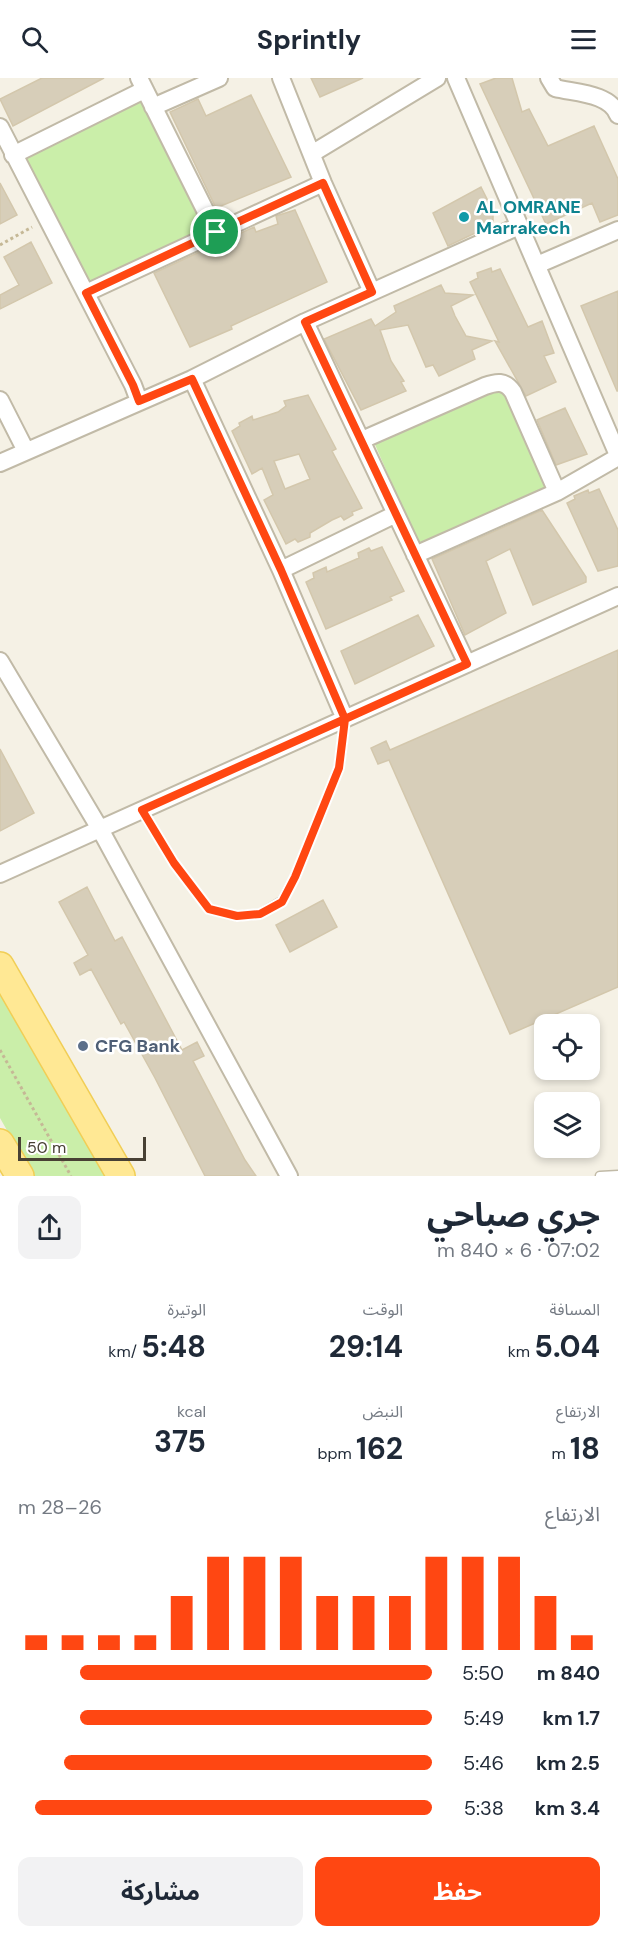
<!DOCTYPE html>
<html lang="ar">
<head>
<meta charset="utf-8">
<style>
  :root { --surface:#fff; --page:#f2f2f3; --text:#1f2937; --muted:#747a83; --accent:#ff4712 }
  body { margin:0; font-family:"DM Sans","Noto Sans Arabic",sans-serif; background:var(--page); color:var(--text); direction:rtl; height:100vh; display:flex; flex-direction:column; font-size:22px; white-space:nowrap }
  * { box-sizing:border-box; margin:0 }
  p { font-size:20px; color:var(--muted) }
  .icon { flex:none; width:33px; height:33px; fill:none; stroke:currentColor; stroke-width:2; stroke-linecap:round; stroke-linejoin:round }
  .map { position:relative; height:1098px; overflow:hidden; direction:ltr }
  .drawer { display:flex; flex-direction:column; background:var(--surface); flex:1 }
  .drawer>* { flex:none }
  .tools { position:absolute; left:534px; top:936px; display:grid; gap:12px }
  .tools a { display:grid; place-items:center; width:66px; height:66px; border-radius:12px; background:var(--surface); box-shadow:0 3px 9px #0003; font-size:30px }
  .scale { position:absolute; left:18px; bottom:15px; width:128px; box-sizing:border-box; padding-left:6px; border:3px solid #484134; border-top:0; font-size:16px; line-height:21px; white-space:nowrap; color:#484134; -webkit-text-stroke:4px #fff; paint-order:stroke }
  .pin { position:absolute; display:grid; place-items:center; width:51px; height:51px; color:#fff; margin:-26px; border:3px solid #fff; border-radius:50%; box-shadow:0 2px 6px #0007 }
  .round { display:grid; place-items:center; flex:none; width:63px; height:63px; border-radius:12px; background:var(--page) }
  .overview { display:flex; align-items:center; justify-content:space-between; height:102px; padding:0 18px }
  h1 { font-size:33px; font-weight:700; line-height:45px }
  .metrics { display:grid; grid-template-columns:repeat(3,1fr); gap:9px; height:102px; padding:6px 18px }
  .metrics div { display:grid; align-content:center }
  .metrics b { font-size:30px; font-weight:700 }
  .metrics small { font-size:16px; font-weight:400 }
  .metrics p { font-size:16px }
  .chart { height:168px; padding:12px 18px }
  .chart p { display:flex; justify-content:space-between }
  .chart svg { width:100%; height:108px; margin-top:6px; stroke:var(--accent); stroke-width:6 }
  .cta { display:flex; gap:12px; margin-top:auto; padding:12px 18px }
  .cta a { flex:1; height:69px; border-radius:12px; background:var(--accent); color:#fff; font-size:24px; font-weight:700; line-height:69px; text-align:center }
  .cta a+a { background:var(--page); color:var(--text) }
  ul { padding:0 18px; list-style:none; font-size:20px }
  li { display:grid; grid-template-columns:96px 72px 1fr; align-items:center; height:45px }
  li i { height:15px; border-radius:8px; background:var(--accent) }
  header { display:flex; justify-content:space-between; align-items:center; height:78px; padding:0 18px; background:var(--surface); font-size:27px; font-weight:700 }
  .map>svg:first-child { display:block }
  .green { fill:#caeea9 }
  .building { fill:#d7ceb9; stroke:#d3c7ac; stroke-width:1.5; fill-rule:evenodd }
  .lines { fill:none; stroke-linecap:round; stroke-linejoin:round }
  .service-casing { stroke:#c1baa7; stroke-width:11 }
  .minor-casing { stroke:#c1baa7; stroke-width:20 }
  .primary-casing { stroke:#f1ce56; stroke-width:30 }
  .path { stroke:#c5b896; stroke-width:3; stroke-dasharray:3 3; stroke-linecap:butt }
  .service { stroke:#fff; stroke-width:8 }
  .minor { stroke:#fff; stroke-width:16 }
  .primary { stroke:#ffe894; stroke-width:27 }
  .route-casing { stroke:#fff; stroke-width:12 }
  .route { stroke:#ff4712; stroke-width:8 }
  .culture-dot { fill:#0f9aa8; stroke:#fff; stroke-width:2 }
  .service-dot { fill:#5c6f8a; stroke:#fff; stroke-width:2 }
  .labels { text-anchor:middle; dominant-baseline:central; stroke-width:5; stroke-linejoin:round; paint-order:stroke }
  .culture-label { font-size:18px; font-weight:bold; fill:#0d838f; stroke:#fff; text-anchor:start }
  .service-label { font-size:18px; font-weight:bold; fill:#4e5e75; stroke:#fff; text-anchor:start }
</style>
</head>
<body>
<header><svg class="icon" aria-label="menu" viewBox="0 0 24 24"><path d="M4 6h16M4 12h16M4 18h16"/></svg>Sprintly<svg class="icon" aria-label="search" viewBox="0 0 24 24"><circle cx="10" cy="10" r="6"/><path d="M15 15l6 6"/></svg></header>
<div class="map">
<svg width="618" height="1098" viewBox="0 0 618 1098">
  <rect width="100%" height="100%" fill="#f5f1e5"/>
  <path class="green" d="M140,21L205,150L88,209L22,80Z
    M503,308L552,413L420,470L373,362Z
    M0,903L112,1098H33L0,1040Z"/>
  <path class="building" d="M42,0H104L13,48L0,21Z
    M311,0H363L320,19Z
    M496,0H512L522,34L529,31L548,68L594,48L618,101V137L600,144L592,125L546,146L480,6Z
    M251,17L291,99L216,130L170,34L198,21L206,38Z
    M0,105L17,137L0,146Z
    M481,109L493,133V143L486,150L448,168L433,135Z
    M295,132L327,204L231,248L232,251L190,269L154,195L254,149L256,154L278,146L276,138Z
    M31,164L52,205L0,231V217L19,207L4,179Z
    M491,190L492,194L500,191L528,249L542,243L554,275L544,278L556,304L526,318L495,263L499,264L470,204L478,200L477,195Z
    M441,207L445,215L473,217L451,228L455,238L466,258L492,263L472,272L475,281L439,298L433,287L426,289L408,247L380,252L391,283L404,303L401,304L406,313L361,332L324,261L371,241L375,248L396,234L394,228Z
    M618,213V313H617L581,228Z
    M308,317L336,371L332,373L362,430L352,434L353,437L344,442L341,438L332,442L310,455V459L298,464L295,461L286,466L264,422L273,417L262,390L252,396L232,353L240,348L239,345L252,338L253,342L278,334L286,328L284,323ZM299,376L310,401L285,411L274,383Z
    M565,330L587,376L556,387L537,342Z
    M599,411L618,452V488L598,493L567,425L575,421L574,418L588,412L589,415Z
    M542,432L586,499V504L533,527L510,471L486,483L506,535L465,557L432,481Z
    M382,469L404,513L390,519L392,522L326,551L306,504L314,500L313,495L326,489L327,494L359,480L358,475L369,470L371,473Z
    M418,537L434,568L355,606L341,573Z
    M618,572V909L510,956L389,682L378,686L371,670L386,663L390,672Z
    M0,671L34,735L0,753Z
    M87,809L115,863L122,859L182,972L197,964L204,978L193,983L245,1082L256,1098H205L155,1000L124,944L121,946L91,891L80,897L74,885L88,877L59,824Z
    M323,822L337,849L290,874L276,847Z"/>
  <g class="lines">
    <g class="service-casing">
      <path id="service" d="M142,732L174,785L209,831L237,838L260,836L282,823L295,799L339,690L345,641
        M600,1098L618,1097"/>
    </g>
    <g class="minor-casing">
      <path id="minor" d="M139,0L216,154
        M281,0L323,105L372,214
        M456,0L618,377
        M549,0L555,10C575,15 610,15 618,37
        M153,29L219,0
        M0,49L133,307L139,323
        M313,75L437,0
        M13,77L144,12
        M537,187L618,152
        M86,215L323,105
        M305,244L467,586
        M192,301L281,492L345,641
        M0,322L26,373
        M362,362L485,308C496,304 505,302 513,314L557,414
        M0,385L192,301L305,244L519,148
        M415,477L557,414L618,379
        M281,492L396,436
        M0,583L100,751L289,1098
        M0,796L618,518"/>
    </g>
    <g class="primary-casing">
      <path id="primary" d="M0,888L121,1098
        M0,1065L20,1098"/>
    </g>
    <path class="path" d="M0,167L32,149
      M0,972L71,1098"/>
    <use href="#service" class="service"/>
    <use href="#minor" class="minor"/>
    <use href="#primary" class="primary"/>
  </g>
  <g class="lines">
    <g class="route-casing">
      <path id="route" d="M216,154L86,215L133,307L139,323L192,301L281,492L345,641L142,732L174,785L209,831L237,838L260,836L282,824L295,799L339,690L345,641L467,586L305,244L372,214L323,105L216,154"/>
    </g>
    <use href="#route" class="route"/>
  </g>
  <circle class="culture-dot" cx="464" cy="139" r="6"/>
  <circle class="service-dot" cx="83" cy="968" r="6"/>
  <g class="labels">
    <g class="culture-label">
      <text x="476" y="129">AL OMRANE<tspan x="476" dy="21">Marrakech</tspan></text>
    </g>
    <g class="service-label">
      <text x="95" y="968">CFG Bank</text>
    </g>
  </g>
</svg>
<div class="tools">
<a><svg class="icon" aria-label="locate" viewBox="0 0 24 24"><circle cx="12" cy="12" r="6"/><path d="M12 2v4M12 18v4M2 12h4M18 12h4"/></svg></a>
<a><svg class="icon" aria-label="layers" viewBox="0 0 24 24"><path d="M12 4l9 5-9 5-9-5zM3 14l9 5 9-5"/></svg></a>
</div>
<div class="scale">50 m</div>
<div class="pin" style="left:216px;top:154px;background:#1e9e55"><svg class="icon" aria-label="arrive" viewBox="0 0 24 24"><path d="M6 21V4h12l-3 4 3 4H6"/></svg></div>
</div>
<section class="drawer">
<div class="overview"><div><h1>جري صباحي</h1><p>07:02 · 6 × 840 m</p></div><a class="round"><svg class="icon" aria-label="share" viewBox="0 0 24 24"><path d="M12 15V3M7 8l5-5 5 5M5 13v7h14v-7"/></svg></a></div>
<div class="metrics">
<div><p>المسافة</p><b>5.04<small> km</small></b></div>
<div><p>الوقت</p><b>29:14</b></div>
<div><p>الوتيرة</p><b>5:48<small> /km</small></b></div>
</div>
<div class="metrics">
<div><p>الارتفاع</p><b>18<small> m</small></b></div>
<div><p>النبض</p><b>162<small> bpm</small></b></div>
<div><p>kcal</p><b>375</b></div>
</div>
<div class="chart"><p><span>الارتفاع</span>26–28 m</p>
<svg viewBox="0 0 160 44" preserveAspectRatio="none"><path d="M5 44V38M15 44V38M25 44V38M35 44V38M45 44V22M55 44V6M65 44V6M75 44V6M85 44V22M95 44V22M105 44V22M115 44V6M125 44V6M135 44V6M145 44V22M155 44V38"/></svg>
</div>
<ul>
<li><b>840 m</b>5:50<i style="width:85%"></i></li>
<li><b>1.7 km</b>5:49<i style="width:85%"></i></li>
<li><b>2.5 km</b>5:46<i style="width:89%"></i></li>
<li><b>3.4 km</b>5:38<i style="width:96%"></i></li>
</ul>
<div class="cta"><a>حفظ</a><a>مشاركة</a></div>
</section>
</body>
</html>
